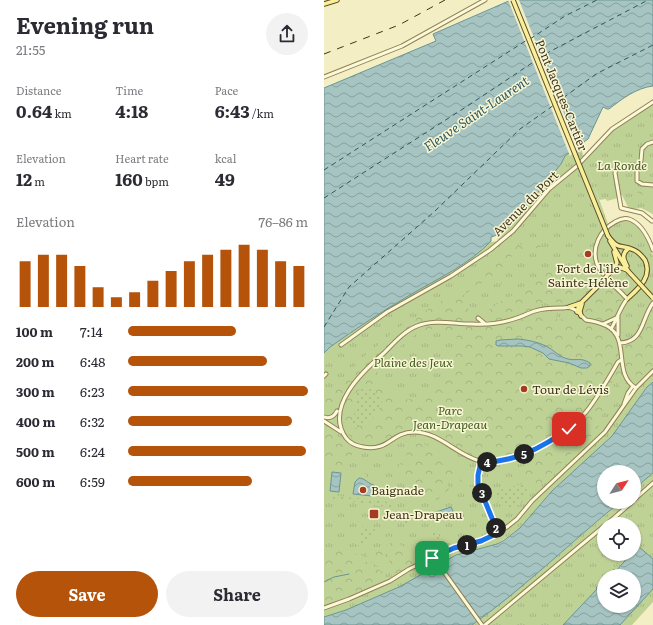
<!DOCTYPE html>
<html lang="en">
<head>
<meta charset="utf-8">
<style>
  :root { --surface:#fff; --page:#f2f2f3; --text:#2b2b33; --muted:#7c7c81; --accent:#b45309 }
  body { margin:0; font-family:Literata,serif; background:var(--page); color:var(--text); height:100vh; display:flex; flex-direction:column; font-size:15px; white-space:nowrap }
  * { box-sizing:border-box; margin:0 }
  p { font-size:13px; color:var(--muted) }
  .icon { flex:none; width:22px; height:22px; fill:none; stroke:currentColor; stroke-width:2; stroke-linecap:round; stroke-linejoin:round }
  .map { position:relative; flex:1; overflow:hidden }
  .sheet { display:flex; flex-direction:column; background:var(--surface); width:324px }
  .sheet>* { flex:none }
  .needle { width:26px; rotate:54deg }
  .fabs { position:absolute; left:273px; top:465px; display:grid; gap:8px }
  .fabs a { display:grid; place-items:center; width:44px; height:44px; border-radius:50%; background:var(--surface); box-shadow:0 1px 3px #0004; font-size:20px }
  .pin { position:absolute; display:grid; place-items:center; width:34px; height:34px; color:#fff; margin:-17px; border-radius:8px; box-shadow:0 2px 6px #0006 }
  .km { position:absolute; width:20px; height:20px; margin:-10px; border-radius:50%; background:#222; color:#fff; font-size:11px; line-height:20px; text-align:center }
  .round { display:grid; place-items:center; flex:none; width:42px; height:42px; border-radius:21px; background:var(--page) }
  .head { display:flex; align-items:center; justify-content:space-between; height:68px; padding:0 16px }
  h1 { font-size:22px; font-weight:700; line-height:30px }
  .metrics { display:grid; grid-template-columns:repeat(3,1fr); gap:6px; height:68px; padding:4px 16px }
  .metrics div { display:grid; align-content:center }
  .metrics b { font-size:17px; font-weight:700 }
  .metrics small { font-size:11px; font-weight:400 }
  .metrics p { font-size:11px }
  .chart { height:112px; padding:8px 16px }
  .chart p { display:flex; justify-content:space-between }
  .chart svg { width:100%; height:72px; margin-top:4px; stroke:var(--accent); stroke-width:6 }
  .action { display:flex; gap:8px; margin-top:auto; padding:8px 16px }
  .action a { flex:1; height:46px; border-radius:24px; background:var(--accent); color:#fff; font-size:16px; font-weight:700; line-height:46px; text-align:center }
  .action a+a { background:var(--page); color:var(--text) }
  ul { padding:0 16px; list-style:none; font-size:13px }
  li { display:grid; grid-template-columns:64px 48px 1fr; align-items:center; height:30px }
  li i { height:10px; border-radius:5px; background:var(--accent) }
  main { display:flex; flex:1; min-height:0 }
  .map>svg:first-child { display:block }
  .grass { fill:url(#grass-tufts); fill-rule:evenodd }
  .forest { fill:url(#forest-crowns); fill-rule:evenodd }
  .garden { fill:url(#garden-dots) }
  .pitch { fill:#bfd296 }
  .water { fill:url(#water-waves); stroke:#6b9593 }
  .pier { fill:#f3eec3 }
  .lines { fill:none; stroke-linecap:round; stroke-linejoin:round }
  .stream { stroke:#6b9593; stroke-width:1 }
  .ferry { stroke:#2b585f; stroke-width:1; stroke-dasharray:5 4; stroke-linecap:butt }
  .minor-casing { stroke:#908157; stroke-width:5 }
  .major-casing { stroke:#5d4d2c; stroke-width:5.5 }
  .minor { stroke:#fcf9d8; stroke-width:3 }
  .major { stroke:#f9ef98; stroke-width:3.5 }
  .rail { stroke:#3e341d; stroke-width:1; stroke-dasharray:7 7; stroke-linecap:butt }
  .major-bridge-casing { stroke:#5d4d2c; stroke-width:5.5; stroke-linecap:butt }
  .major-bridge { stroke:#f9ef98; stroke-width:3.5 }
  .route-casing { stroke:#fff; stroke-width:8 }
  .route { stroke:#1a73e8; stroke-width:5 }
  .poi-dot { fill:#a53b21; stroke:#f9f6d4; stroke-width:1.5 }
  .labels { text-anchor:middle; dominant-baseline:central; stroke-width:3; stroke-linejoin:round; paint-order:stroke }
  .street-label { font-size:12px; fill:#3e341d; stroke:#f9f6d4 }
  .park-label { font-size:12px; font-style:italic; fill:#425d21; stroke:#f9f6d4 }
  .poi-label { font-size:12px; fill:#3e341d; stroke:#f9f6d4; text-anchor:start }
  .water-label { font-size:13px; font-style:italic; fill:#2b585f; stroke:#f9f6d4 }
</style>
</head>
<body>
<main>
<section class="sheet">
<div class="head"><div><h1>Evening run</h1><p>21:55</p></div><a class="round"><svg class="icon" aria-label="share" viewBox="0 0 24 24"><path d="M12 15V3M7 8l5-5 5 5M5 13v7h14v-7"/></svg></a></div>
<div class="metrics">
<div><p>Distance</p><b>0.64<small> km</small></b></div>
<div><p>Time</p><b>4:18</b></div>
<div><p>Pace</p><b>6:43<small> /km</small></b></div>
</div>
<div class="metrics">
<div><p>Elevation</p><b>12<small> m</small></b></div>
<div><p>Heart rate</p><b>160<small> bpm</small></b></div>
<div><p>kcal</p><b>49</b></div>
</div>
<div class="chart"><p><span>Elevation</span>76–86 m</p>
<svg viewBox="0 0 160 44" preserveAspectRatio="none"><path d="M5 44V16M15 44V12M25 44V12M35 44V19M45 44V32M55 44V38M65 44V35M75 44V28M85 44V22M95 44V16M105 44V12M115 44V9M125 44V6M135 44V9M145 44V16M155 44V19"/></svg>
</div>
<ul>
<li><b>100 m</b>7:14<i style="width:60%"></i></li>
<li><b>200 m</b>6:48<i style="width:77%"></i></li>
<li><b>300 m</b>6:23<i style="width:100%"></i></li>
<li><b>400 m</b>6:32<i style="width:91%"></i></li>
<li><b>500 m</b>6:24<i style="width:99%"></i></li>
<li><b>600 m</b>6:59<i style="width:69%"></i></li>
</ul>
<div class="action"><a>Save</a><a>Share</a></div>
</section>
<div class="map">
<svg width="329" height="625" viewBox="0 0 329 625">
  <defs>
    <pattern id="grass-tufts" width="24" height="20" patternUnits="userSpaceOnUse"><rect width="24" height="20" fill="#bfd296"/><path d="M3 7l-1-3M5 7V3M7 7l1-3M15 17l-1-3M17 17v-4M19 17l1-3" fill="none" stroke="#a5b581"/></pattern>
    <pattern id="forest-crowns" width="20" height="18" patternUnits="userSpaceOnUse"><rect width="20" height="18" fill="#bfd296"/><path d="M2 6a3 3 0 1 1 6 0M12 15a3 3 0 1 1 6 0" fill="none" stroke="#a5b581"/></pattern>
    <pattern id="garden-dots" width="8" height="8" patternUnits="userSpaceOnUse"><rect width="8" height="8" fill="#bfd296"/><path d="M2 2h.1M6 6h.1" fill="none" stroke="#a5b581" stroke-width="1.8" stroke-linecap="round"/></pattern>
    <pattern id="water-waves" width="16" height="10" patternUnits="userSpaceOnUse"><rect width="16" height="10" fill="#a6c5c2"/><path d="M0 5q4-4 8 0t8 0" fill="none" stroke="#89a19d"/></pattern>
  </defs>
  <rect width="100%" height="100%" fill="#f3eec3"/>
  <path class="grass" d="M329,104V214L317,208L310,209L304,207L298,195L294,196V198L283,201L282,199L275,200L264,168L285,227C289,225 294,221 299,220C314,218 326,244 329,256V382L323,387L288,436L228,491L196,528L173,544L132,555L75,587L22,610L0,617V353L6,347C32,329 57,312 83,296C110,280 146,264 167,241L168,242L174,241L173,236C178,230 186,226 192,219L237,164L241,156L256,145L261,161L290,130L315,112Z
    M329,473V602L308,625H148L225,563L296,502H310V489ZM280,524H310V554H280ZM280,576H310V606H280Z"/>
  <path class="forest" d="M310,186L319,190L329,191V201L309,190Z
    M216,242L217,247C203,250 186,252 179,266L180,270L177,275L185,289L182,290L171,274L138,296L146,307L142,314L141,320L162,312L179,300L191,294L206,281L217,278L219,275L221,267H248L253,264L265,282L274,289L283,280L297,294L298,299L293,313L286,319L283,328L291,334L295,344C322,344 317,324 329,306V368L303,390H299L293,383H285C273,396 284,412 274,427C267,438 255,446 246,455C235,465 225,476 215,486L209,488L206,482L204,474L197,476L195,469L196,467L199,466L203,467L206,466L213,452L205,437L199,440L204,449C162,474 143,452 106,433C99,431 86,429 79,433C65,439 61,448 45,445C37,443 25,438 21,431C19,426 19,421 15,417C10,413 5,414 0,412V388L3,391L6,389L10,392L36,360L77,326L140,287L179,253L195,245ZM257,300V309L261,319V321L256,326L255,333L256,335L255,337L252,335L249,324L240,317L236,320L232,319L233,312L232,311L211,313L212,306L220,303L233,302L248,304ZM107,329C117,330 126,330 133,337L130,345L132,347L127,358L122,380L104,395L89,399L79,400L62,385L53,372C68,355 84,333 107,329ZM194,339C204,340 214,342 223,346C229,350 234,356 242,358C249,361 256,358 264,361L263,368H254L245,363L225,359L219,353L206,347L198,346H174L176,340ZM31,394L55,410C46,420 44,425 29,426V415L33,404L31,396Z
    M0,427L8,433L15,444L21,440L31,447V454L24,456L19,460L17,470L1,468L0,476Z
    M92,440C96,441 120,455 124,459C127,461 129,463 131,466L130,469L149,477L152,480V484C138,488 136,476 125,475V478L123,480L125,489C122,492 119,496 116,498C102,509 83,481 73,474L75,465L80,460L87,445Z
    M63,535L76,541L75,544L88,551L89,548L106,557L99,559L97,561L70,576L66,575L65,559L61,546L67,543Z
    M50,547C59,548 62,555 62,564L59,568C52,567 46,562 43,556L44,549Z
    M1,550H28V551L31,554H38L40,560L60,573L62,579L58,582L23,598L0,606Z"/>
  <path class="garden" d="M40,387H44L58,399C58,406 51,418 45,422C41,424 37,425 33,428L29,426C28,417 31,412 33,404L31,396L34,391Z
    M202,483C207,510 177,518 169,492Z
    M8,495L72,503L71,509L62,506L61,507L6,498Z
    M75,512L91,515L92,520L81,525L73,519Z
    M39,524L51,530L49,538L36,548L34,546Z
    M110,528L121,545L111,551L105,532Z"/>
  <path class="pitch" d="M1,468L20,471V472L22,473V471L32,472V475L35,476V473L42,474V476L44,477L45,474L55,475V477H57V473H60L59,482L71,484L70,495H72L71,501L0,492Z"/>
  <path class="water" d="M187,0H329V86C312,88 298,99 285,109H283L279,107L264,139L241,156L237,164L192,219C185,227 176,235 167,237V241C146,264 113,279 86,295C58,311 32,329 6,347L0,353V88L112,41L109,34Z
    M194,339C204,340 214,342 222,346C230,350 235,357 244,359C252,361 257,357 266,363V366L263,368H257L245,363L225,359L219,353L206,347L198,346H174L172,345V341L176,340Z
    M329,382V473L310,489V472H280V502H296C246,543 200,588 148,625H0V617L22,610L75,587L132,555L173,544L179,541L196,528L228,491L288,436L323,387Z
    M8,472L17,473L15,492L6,491Z
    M35,478C41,478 44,484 50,485L48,496L29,494L31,482Z
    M127,507L129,511L111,522L106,514Z
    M313,545L329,559V589L296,625H239L273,589L272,588L280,579V606H310V576H284L290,569L292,571L307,554H310V551Z"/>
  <path class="pier" d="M184,0H195L254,149L246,156Z"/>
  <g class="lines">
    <path class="stream" d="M0,582L10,577L25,574"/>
    <path class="ferry" d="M206,39L241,16L273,0
      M214,59L225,52L324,0
      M232,103L272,74L329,45
      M0,170L203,40
      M0,198L145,105L211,61
      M0,327L25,287L111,211L196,129L230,105"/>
    <g class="minor-casing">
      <path id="minor" d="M0,77L78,46L161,0
        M329,142L323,144L318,149L317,161L313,169V181L318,184L329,185
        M313,169L310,165H306L292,169L291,173L297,208L318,213L328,221H329
        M154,318L160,323
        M294,319V335
        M262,320C257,316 253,309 247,308C244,307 241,308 237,308C229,308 220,308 211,311C205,313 199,316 193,318C179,323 163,325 148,324C129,324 111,319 93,326C80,331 69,344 60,353C39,371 0,407 22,438C26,443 32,446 39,447C65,452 67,432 90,432C116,432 132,455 156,461C187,469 243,435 262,412C274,397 284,379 294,362L297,360
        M262,320C269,321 277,323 283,326C307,339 288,374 312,388
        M279,324L294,317
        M287,329C293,319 296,308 303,299C294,288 278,277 273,264C267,248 276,230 291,222C295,220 300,217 305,219C317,223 325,239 329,250
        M296,343C320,342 317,319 329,303
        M17,345L63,312L127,276L166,250L189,231L225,189L253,166L288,129L329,102
        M0,376L2,374
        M300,404L304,393L309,386
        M0,417C6,419 10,417 13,411
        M0,421L17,432
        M157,462L154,475V484L174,533
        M310,500L329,483
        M283,524L308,502
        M110,558L158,625
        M0,608L25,599L66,581L85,569L127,549L161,539L183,527L193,519L208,501L281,432L312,388L329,371
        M161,625L280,526"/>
    </g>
    <g class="major-casing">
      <path id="major" d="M0,4L13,0
        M284,236C296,252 296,243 310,250C315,252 318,256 321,260C329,277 314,289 303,299
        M286,241L304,271
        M303,266C300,260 297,254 304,249
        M289,269L293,263L290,252
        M290,269L295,267L303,270
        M245,307L257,303
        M253,312L255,305L272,288
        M257,316L256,311L258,304"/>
    </g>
    <use href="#minor" class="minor"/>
    <use href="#major" class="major"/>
    <path class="rail" d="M0,54L75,25L121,0"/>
    <g class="major-bridge-casing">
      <path id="major-bridge" d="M189,0L284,236
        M304,271L329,298
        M272,288L289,269"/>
    </g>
    <use href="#major-bridge" class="major-bridge"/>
  </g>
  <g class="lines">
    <g class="route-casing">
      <path id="route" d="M108,558L130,548L157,541L174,533L154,484V475L157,462C191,463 218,447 245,429"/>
    </g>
    <use href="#route" class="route"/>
  </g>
  <g class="poi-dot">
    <circle cx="264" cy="254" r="4"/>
    <circle cx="200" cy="389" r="4"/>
    <circle cx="39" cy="490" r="4"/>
    <rect x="45" y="509" width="10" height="10" rx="2"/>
  </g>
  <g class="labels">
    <g class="street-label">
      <text transform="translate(238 95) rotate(68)">Pont Jacques-Cartier</text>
      <text transform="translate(201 203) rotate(-45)">Avenue du Port</text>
    </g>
    <g class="park-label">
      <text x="298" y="165">La Ronde</text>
      <text x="89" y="362">Plaine des Jeux</text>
      <text x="126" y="410">Parc<tspan x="126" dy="14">Jean-Drapeau</tspan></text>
    </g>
    <g class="poi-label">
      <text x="264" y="268" text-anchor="middle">Fort de l'île<tspan x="264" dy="14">Sainte-Hélène</tspan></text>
      <text x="208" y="389">Tour de Lévis</text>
      <text x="47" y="490">Baignade</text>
      <text x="59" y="514">Jean-Drapeau</text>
    </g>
    <g class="water-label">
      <text transform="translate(152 113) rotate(-34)">Fleuve Saint-Laurent</text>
    </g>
  </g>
</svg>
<div class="fabs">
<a><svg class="needle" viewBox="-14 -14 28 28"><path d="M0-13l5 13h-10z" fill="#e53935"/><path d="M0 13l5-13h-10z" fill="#7c7c81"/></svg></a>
<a><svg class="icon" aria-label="locate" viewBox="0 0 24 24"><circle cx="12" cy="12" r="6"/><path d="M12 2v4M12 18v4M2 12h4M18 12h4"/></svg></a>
<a><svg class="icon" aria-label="layers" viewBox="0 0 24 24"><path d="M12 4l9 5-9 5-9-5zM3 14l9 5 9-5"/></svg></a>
</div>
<div class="pin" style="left:108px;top:558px;background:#1e9e55"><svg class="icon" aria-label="arrive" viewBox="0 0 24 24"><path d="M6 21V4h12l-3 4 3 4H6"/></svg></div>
<div class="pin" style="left:245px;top:429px;background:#d93025"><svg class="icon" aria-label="check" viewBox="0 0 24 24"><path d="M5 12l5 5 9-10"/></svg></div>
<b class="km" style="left:143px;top:545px">1</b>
<b class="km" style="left:172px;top:528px">2</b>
<b class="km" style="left:158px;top:493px">3</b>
<b class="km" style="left:163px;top:462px">4</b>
<b class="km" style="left:200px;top:454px">5</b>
</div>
</main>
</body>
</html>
